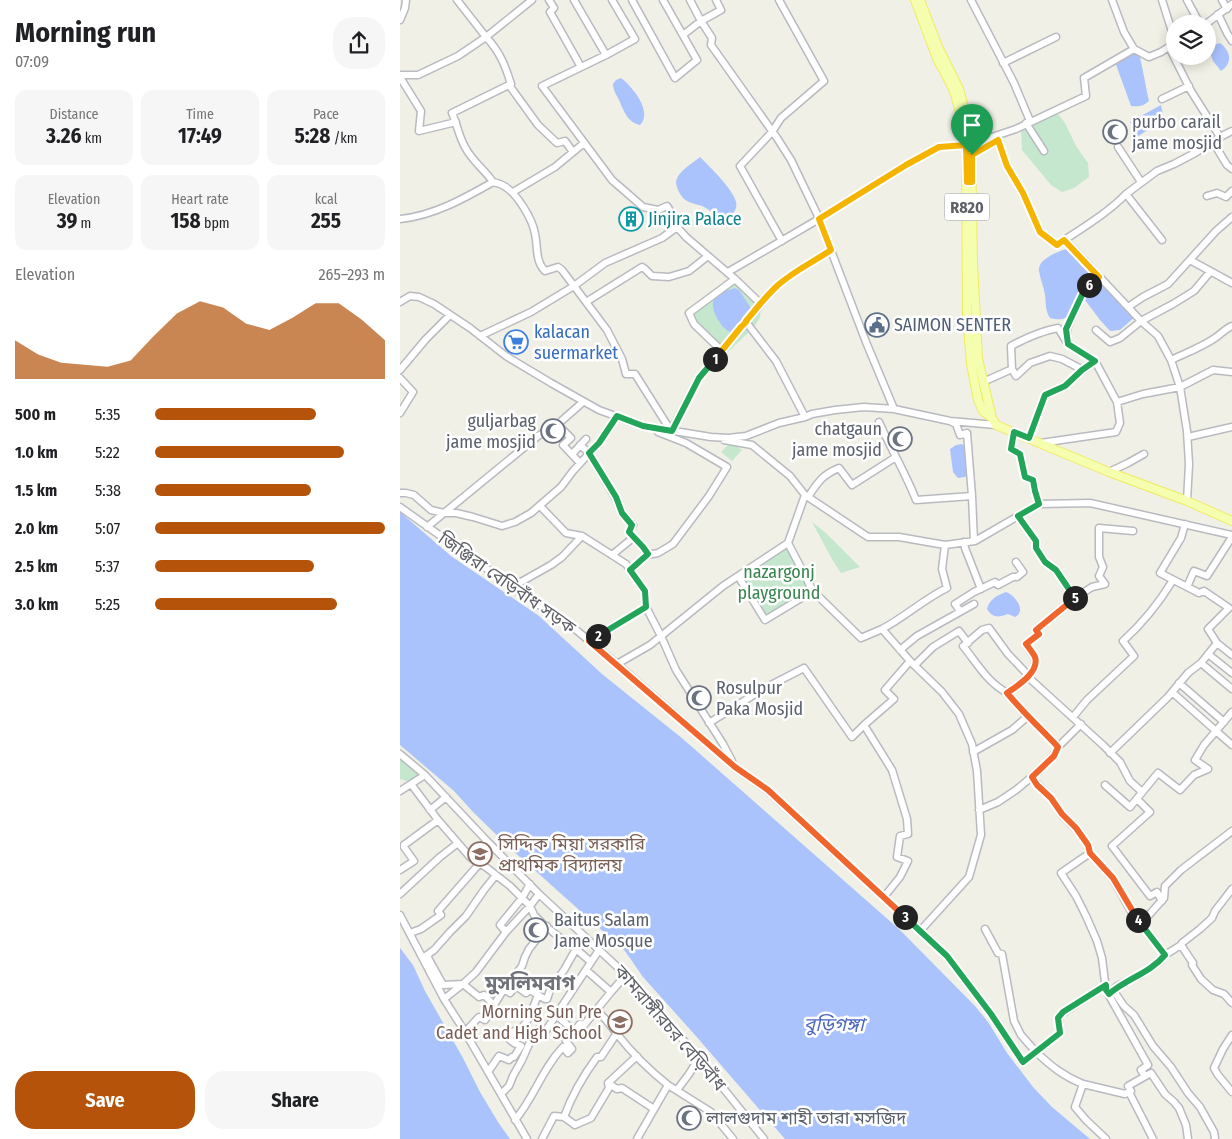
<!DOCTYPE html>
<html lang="en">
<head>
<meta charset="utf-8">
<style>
  :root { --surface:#fff; --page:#f6f6f6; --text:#202124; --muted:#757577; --accent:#b45309 }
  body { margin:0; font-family:"Fira Sans Condensed","Noto Sans Bengali",sans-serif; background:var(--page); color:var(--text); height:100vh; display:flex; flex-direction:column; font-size:19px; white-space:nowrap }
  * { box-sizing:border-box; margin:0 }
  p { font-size:16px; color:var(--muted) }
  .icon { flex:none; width:28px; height:28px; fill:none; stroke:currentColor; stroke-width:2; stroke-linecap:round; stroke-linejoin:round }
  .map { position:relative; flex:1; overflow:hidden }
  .panel { display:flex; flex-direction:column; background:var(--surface); width:400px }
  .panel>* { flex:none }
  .tools { position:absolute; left:766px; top:15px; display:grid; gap:10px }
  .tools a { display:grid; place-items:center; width:50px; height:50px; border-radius:50%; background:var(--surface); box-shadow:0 2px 12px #0003; font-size:25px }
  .pin { position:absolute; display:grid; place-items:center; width:42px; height:42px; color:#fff; margin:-51px -21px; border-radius:50% 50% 50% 0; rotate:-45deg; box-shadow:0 0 5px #0007 }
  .pin .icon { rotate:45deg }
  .km { position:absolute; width:25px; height:25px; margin:-12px; border-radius:50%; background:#222; color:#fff; font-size:14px; line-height:25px; text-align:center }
  .round { display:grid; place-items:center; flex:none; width:52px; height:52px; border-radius:20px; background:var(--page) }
  .overview { display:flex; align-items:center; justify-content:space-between; height:85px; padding:0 15px }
  h1 { font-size:28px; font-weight:700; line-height:38px }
  .stats { display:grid; grid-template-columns:repeat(3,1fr); gap:8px; height:85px; padding:5px 15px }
  .stats div { display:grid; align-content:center; border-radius:12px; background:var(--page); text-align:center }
  .stats b { font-size:21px; font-weight:700 }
  .stats small { font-size:14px; font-weight:400 }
  .stats p { font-size:14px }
  .chart { height:140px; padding:10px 15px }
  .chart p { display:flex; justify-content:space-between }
  .chart svg { width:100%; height:90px; margin-top:5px; fill:var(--accent); opacity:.7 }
  .primary-button { display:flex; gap:10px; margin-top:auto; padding:10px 15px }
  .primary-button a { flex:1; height:58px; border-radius:20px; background:var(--accent); color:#fff; font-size:20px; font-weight:700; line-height:58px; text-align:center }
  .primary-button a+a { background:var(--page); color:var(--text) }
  ul { padding:0 15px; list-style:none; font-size:16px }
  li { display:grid; grid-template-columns:80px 60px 1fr; align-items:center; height:38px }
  li i { height:12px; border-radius:6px; background:var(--accent) }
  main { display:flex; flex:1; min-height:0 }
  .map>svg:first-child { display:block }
  .green { fill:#c5e7ce }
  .water { fill:#aac3fd }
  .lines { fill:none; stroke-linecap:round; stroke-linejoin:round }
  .minor-casing { stroke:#b9bac0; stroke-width:9 }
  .major-casing { stroke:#eeec62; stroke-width:10 }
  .minor { stroke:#fff; stroke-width:6 }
  .major { stroke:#f5fdaf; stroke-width:8 }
  .split-1-casing { stroke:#fff; stroke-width:10 }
  .split-2-casing { stroke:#fff; stroke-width:10 }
  .split-3-casing { stroke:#fff; stroke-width:10 }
  .split-4-casing { stroke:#fff; stroke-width:10 }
  .split-5-casing { stroke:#fff; stroke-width:10 }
  .split-6-casing { stroke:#fff; stroke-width:10 }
  .split-7-casing { stroke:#fff; stroke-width:10 }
  .split-1 { stroke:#f5b400; stroke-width:6 }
  .split-2 { stroke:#22a559; stroke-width:6 }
  .split-3 { stroke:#f0652b; stroke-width:6 }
  .split-4 { stroke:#22a559; stroke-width:6 }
  .split-5 { stroke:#f0652b; stroke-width:6 }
  .split-6 { stroke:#22a559; stroke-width:6 }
  .split-7 { stroke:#f5b400; stroke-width:6 }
  .labels { text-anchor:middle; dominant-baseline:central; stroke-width:5; stroke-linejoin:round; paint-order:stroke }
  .shield { fill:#fff; stroke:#8e9095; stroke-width:1 }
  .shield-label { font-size:16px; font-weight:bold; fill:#5e6067 }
  .worship-label { font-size:18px; fill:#5b616d; stroke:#fff; text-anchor:start }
  .culture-label { font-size:18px; fill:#0d838f; stroke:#fff; text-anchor:start }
  .service-label { font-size:18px; fill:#4e5e75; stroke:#fff; text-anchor:start }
  .shop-label { font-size:18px; fill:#366cbe; stroke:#fff; text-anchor:start }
  .park-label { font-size:18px; fill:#388550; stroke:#fff }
  .street-label { font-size:18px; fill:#5e6067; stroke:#fff }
  .education-label { font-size:18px; fill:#785e54; stroke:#fff; text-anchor:start }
  .water-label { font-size:19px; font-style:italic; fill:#4c66c2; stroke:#fff }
  .quarter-label { font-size:20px; font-weight:bold; fill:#6f7279; stroke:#fff }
</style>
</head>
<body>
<main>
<section class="panel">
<div class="overview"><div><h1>Morning run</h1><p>07:09</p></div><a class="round"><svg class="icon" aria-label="share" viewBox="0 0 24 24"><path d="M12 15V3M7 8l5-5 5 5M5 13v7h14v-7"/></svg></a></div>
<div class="stats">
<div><p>Distance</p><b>3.26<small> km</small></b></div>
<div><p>Time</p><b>17:49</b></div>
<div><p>Pace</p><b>5:28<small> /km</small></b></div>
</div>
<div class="stats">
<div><p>Elevation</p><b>39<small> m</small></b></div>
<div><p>Heart rate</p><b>158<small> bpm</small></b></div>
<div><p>kcal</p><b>255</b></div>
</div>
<div class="chart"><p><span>Elevation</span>265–293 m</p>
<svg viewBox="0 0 160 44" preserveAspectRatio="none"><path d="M0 44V25L10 32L20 36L30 37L40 38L50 35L60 23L70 12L80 6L90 9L100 17L110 20L120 14L130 7L140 7L150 15L160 25V44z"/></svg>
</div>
<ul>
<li><b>500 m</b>5:35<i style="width:70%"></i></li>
<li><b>1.0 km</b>5:22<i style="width:82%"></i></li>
<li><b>1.5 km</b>5:38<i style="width:68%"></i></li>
<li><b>2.0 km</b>5:07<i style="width:100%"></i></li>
<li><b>2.5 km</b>5:37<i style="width:69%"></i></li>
<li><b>3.0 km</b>5:25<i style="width:79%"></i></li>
</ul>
<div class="primary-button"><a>Save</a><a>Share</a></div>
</section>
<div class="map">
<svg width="832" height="1139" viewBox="0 0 832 1139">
  <rect width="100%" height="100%" fill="#f0f0e7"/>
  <path class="green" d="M655,110L665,123L676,146L688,163L689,177L674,188L662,192L651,185L622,150L621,130Z
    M331,282H337L361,304L360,318L354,327L328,352L322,351L302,333L291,311C301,297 316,290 331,282Z
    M331,442L342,450L332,461L321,452Z
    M412,522L427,534L460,567L441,573L433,561Z
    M388,543L413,591L365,620L338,576Z
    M0,756L21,776L10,782L0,779Z"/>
  <path class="water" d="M820,43C832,52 832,64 821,71L813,61L808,47Z
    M728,47L738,51C743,67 745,84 749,101C743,106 739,107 731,106L714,59Z
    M221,78C233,87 253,112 240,125C227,122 224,111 219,100C216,94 213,90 213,84L216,80Z
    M761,105L764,119L737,137L730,122Z
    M300,157C310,167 333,189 336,202C337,206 336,210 333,213C325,223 311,210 302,206C296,204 289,203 284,199C280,195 276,187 276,182C278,171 293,163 300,157Z
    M672,247L693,272C689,279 683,285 680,292C672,308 673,324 650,318C645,311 646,303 645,295C644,287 640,279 639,271C637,258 662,250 672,247Z
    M697,279L712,285L726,300L737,315L720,330L710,331L700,320L685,300L690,288Z
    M335,288L339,290L351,308L349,314L335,334C333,333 329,332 328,331C319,325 307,305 316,296C319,292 330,290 335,288Z
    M562,444L566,448L568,475L565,477L558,478L553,472L550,449L556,445Z
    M0,512L51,556L139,616L202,674L283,739L500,930L575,1006L588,1022L607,1053L633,1087L652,1107L690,1139H385L295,1035L243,977L225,951L111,849L74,813L54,791L0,745Z
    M606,592C615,595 627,611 615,617L608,614C599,617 593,619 587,609C589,600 597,595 606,592Z
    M0,948L13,965L25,991L63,1058L80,1092L98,1122L110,1139H0Z"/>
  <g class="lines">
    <g class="minor-casing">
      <path id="minor" d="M149,0L154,8L150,12L181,67
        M174,0L206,55L235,39L212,0
        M232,0L275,78L297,60L263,0
        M290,0L301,21L312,38L311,45L377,138L391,160L417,214L466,342L494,409
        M379,0L424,81L381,118L372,132L340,166L382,241
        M571,0L614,83L630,121
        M712,0L724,32L734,49L749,57L761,52L775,43
        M762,0L775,41
        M787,0L800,24
        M822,0L827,9
        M818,14L827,33L832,41
        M0,20L5,8L6,0
        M806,24L832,4
        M283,35L301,21L321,10L316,0
        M769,47L791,91L820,137L832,131
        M206,55L142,86L212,180L243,207L258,210L267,206L279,225L277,227
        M603,63L656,37
        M0,75H18L58,56L86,37L57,0
        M0,77L21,111L19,131L56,122
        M109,85L138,125L157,143L165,141L173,152
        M762,99L789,86
        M626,123L644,151
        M571,144L616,129L686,96L684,78L734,49
        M718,147L741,182
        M572,155L598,140L607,166L623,193L640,232L657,245C679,230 708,213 726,194L762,240
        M113,192L155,167L184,143
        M726,194L757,171L774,164L795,153L820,137L816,147L827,165L832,169
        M807,196L817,193L826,197L832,191
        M0,219C33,216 65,198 93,182
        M277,227L286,237L335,279L361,304L299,378L271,431L235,374H226L222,359L207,330L174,286L205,263L262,238Z
        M665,240L741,321L758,336L771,360L780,387L787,431L789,464L787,501
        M790,260L832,283
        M328,272L419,219L506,165L539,147L566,145
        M0,302L10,296L19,297L34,304L70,328L106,356L151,383L199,410L243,426L311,437L328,438L346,436L379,423L405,417L412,414L435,410L464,407L494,409L550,421L596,425
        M186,302L242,267L245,269L252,276L269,277L289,271L308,256
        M361,304C366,298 371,291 377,286C393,271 413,262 431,250
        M728,307L743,297L768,284L816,231L832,217
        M346,322L376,361L405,417
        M696,330L710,342L720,338L741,321L773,304L794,291L810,272
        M80,336L131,312L174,286L162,270L158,267L145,271C135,261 138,247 135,234C133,220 117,193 104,186C101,184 97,183 93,182C85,170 72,161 65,147C59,137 57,124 52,113L111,84C105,65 100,52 86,37L132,0
        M322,351L294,324L289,313L335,279
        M771,360C786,353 802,347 815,338C821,334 825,329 832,326
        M695,361L668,344L667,329L682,295L692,282L699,277
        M612,369L616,376L630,363L650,356L662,359L683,370
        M0,370L26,339L50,315
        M0,378L13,392L0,413
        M583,382L612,369L611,346C626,338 641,331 658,328L668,344
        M550,421L556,424L560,435L567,433L572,496L574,541
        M479,422C491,449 506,474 516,500L572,496
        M157,424L171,438L163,445L180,463
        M614,433L611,449L620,454L625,477L633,480L635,491L639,504
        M788,437L832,427
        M629,438L645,395L665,386L683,370L695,361L717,402L743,394L780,387L813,370L832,372
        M324,440L352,445L390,476L405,495
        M641,443L716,432L720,423L717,402
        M180,445L189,453L215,497L222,513L233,525L229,532L243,547L247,555L258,553L273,544L309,496L327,467L286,443L258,432
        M172,454L186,439
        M709,472L728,463L744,454
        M0,493H6L14,495L31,510L44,513H56L73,517L102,526L115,522L131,513L161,487L173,471L199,443L217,416
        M408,497C418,482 422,475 439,468L452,485L496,457
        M140,506L166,533L182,536L226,564L245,591L246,607L261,636L276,670L323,744L332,761
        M0,507L125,596L169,624L217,664L335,767L367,790L547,956L591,1014L623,1062L636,1052C651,1066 663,1076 683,1084L675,1107L686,1120L706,1139
        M618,516L636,541V548L645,562L656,570L676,598
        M785,524L781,538L760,573L799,593L804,591L829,608L808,629L817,643
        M27,527L138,436L158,424L183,402
        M564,542L565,548L581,589
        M212,555L234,537
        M230,570L247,555
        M338,576L365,620L413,591
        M112,587L151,565L162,557L182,536
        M787,587L794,571L807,576L832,537
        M560,611L555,604L574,592L595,582L598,585L613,577H617L623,572L616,562
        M482,629C505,617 524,599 547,588L542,569L545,545
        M189,641L246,607
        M568,642L582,630L589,628L608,654L629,676
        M500,650L517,636L574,604
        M808,654L832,673
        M801,663L832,689
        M217,664L250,645L323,586L388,543
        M515,665L533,647L559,631L568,643L563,646C577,663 586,681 607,693L628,677L704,746L720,762L730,781L742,792
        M628,677L635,667V658L626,644L639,634L636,630L675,598L692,587L705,584L699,576L703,567L699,557V528L733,531
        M779,683L824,722
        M607,693C623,712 641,729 658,747
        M832,712L816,731L832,745
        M673,717L687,700L734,656L723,641C743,623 759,603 773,580
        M309,723L363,689L404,668L452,737L464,725L492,770L507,819L508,834L500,836L497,857L508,861L500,877L484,897
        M464,725L494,699L485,690L510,661
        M573,752L612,730L627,717
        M710,753L768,697L788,673L801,663L817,643L832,655
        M0,754L25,775L87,841L139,894L226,975L299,1058L364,1139
        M632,777C637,785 644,790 651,798C655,803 658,809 662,815C673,827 686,835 690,853
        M11,784L38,820L70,857L87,868L110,886L130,906L134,915L143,924L159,937L176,949L191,962
        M705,785L730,807L758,773L780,790L794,775L808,769L795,760L804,745L816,731L772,692
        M0,791L25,775
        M737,799L750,812L712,846L750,896L757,892L762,901
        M30,810L46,797
        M579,810L598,802L616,790L639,771L653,756L658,747L681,724
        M70,857L87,841
        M0,870L14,861L4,847V845L38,820
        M832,889L815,911L812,918L800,929L782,943L781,945L793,963L792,965L801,979L813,990L824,994L832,1003
        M0,894L40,857L58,843
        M0,915L44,999L65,1032L127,1139
        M741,924L765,955
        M585,929L598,953L602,954L614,1021L621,1035L636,1052L660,1033C660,1027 657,1021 660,1015L706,985
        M520,931L569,877L581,835L577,771L572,744L559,714L542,692L510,661L482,629L461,638L413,591L388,543L405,495L468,537H499L545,545L575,541L639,504L690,503L832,535
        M106,932L100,925L122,898L130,884
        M10,933L21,929L41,915L38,911L80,863
        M27,956L43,985L63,984L79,997L84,995L94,1005
        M23,958L34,950L50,932L66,916L84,890L96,875
        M186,970L211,992
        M104,989L110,993L116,986L126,993L130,990L138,995
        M713,990L724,1006L734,1015L753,1046L771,1067L788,1093L800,1107L814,1132L815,1139
        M710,993L717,986L740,975L759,962L765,955L781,945
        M44,999L63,984L76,972L106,932L130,906L139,894
        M196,1010C205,1017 210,1025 217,1034C232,1053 249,1070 268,1085
        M156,1015L174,1031
        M65,1032L79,1017L85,1020L93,1010L94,1005L104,989L122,966L125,957L129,949L147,926
        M832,1035L823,1049L814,1068L818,1075L832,1092
        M88,1072L99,1056L109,1060L112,1057H114L121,1046L114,1043L109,1039L114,1031L124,1036L126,1032L122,1028L129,1018L138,995L145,999H147L150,990L164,970L176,949
        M745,1076L741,1070L748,1065L706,990L702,958L697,941L686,916L676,896L661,873L690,853L713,879L732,913L741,924L764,898L765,886L781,870L832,831
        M208,1083L217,1089L222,1088L254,1109
        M683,1084L725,1094L731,1091L728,1086L751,1073L765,1094L774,1102L779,1108L786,1125L788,1139
        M277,1090L289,1074L299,1058
        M729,1092L753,1139
        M101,1094L109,1086L113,1076L122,1060L130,1042L139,1029L144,1033L145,1032L199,950
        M164,1117L175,1125L191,1118L209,1088L208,1083L237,1056
        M115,1120C134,1098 142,1069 163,1047L168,1053L172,1049L166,1041L180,1024L184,1025L211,992L226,975
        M142,1139L154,1116L164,1117C172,1095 183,1076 197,1057H201L217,1033
        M237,1139L268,1085L311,1112L333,1139"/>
    </g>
    <g class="major-casing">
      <path id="major" d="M515,0L538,61L545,73L554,91L562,119L566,145L567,314L571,364L578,400L583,411L592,418
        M520,0L538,47L559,89L567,118L571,144L573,263L578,359L592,418L596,425L709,472L787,501L832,521"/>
    </g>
    <use href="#minor" class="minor"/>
    <use href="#major" class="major"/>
  </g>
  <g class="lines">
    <g class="split-1-casing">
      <path id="split-1" d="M315,359L341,327L346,322V321C356,309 366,296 378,285C394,271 413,262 431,250L419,219L506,165L539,147L566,145L567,182H572V155"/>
    </g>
    <g class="split-2-casing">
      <path id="split-2" d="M198,636L246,607L245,591L230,570L248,554L243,547L229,532L232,525L222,513L216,497L189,453L199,443L217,416L243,426L272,431L299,378L315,359"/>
    </g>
    <g class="split-3-casing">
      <path id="split-3" d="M198,636L189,641L335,767L368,790L505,917"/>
    </g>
    <g class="split-4-casing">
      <path id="split-4" d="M505,917L547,956L591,1014L623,1062L660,1033L658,1018L663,1012L706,985V990L709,994C726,979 750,973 765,955L738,920"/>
    </g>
    <g class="split-5-casing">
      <path id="split-5" d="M675,598L636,630L639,634L626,644C629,648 633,653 635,657C640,672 617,686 607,693C623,712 641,729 658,747L654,756L632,777L637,785L651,798L662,814L676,828L688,845L690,853L713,878L738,920"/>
    </g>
    <g class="split-6-casing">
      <path id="split-6" d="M675,598L656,570L645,562L636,548V541L618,516L639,504L635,491L633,480L625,477L620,454L611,449L614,432L629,438L645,395L665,386L682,370L695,361L668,344L666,329L682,295L689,285"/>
    </g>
    <g class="split-7-casing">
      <path id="split-7" d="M572,155L598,140L607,166L623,193L640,232L657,245L664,240L699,277L689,285"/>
    </g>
    <use href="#split-1" class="split-1"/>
    <use href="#split-2" class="split-2"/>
    <use href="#split-3" class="split-3"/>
    <use href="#split-4" class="split-4"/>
    <use href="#split-5" class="split-5"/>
    <use href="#split-6" class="split-6"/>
    <use href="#split-7" class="split-7"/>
  </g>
  <defs>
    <g id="mosque-ring" transform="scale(1.25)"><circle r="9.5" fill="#fff" stroke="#6b7280" stroke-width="1.5"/><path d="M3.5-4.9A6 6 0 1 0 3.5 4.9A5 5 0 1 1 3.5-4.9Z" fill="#6b7280"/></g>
    <g id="building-ring" transform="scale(1.25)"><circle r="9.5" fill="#fff" stroke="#0f9aa8" stroke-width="1.5"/><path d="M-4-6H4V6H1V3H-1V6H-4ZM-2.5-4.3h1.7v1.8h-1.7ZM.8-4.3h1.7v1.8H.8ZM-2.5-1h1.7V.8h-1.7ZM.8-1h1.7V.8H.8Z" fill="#0f9aa8"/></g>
    <g id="civic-ring" transform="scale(1.25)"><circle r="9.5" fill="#fff" stroke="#5c6f8a" stroke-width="1.5"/><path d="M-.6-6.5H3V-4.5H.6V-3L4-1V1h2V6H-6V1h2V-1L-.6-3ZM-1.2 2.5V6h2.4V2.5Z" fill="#5c6f8a"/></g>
    <g id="supermarket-ring" transform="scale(1.25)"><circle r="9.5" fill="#fff" stroke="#3f7fe0" stroke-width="1.5"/><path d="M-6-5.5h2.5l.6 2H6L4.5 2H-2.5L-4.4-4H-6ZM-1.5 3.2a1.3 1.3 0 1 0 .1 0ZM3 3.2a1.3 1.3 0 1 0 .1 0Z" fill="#3f7fe0"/></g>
    <g id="school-ring" transform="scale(1.25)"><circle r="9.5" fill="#fff" stroke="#8d6e63" stroke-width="1.5"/><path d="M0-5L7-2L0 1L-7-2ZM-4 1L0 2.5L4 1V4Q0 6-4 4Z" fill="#8d6e63"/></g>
  </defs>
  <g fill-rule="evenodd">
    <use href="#mosque-ring" x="715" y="132"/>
    <use href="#building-ring" x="231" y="219"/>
    <use href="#civic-ring" x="477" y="325"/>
    <use href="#supermarket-ring" x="116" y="342"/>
    <use href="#mosque-ring" x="153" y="431"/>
    <use href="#mosque-ring" x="500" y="439"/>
    <use href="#mosque-ring" x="299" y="698"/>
    <use href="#school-ring" x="80" y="854"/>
    <use href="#mosque-ring" x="136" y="930"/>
    <use href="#school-ring" x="220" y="1022"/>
    <use href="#mosque-ring" x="289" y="1118"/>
  </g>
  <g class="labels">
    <rect class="shield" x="544.5" y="193.5" width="45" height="27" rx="4"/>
    <g class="shield-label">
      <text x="567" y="207">R820</text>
    </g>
    <g class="worship-label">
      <text x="732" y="122">purbo carail<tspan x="732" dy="21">jame mosjid</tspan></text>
      <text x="136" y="421" text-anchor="end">guljarbag<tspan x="136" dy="21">jame mosjid</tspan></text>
      <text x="482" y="429" text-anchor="end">chatgaun<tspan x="482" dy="21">jame mosjid</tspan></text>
      <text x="316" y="688">Rosulpur<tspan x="316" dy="21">Paka Mosjid</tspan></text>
      <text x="154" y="920">Baitus Salam<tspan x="154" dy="21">Jame Mosque</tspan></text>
      <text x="306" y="1118">লালগুদাম শাহী তারা মসজিদ</text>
    </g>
    <g class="culture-label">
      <text x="248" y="219">Jinjira Palace</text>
    </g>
    <g class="service-label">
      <text x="494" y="325">SAIMON SENTER</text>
    </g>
    <g class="shop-label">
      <text x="134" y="332">kalacan<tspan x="134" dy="21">suermarket</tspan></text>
    </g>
    <g class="park-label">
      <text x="379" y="572">nazargonj<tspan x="379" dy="21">playground</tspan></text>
    </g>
    <g class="street-label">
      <text transform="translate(107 583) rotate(35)">জিঞ্জিরা বেড়িবাঁধ সড়ক</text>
      <text transform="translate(270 1028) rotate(49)">কামরাঙ্গীরচর বেড়িবাঁধ</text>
    </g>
    <g class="education-label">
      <text x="98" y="844">সিদ্দিক মিয়া সরকারি<tspan x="98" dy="21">প্রাথমিক বিদ্যালয়</tspan></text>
      <text x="202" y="1012" text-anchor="end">Morning Sun Pre<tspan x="202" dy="21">Cadet and High School</tspan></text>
    </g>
    <g class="water-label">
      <text x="434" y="1024">বুড়িগঙ্গা</text>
    </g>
    <g class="quarter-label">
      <text x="130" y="983">মুসলিমবাগ</text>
    </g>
  </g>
</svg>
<div class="tools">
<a><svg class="icon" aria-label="layers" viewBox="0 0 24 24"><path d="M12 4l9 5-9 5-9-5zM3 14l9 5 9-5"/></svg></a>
</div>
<div class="pin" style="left:572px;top:155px;background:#1e9e55"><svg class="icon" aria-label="arrive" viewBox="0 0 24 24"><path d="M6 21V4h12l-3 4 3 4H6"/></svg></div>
<b class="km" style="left:315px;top:359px">1</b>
<b class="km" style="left:198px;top:636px">2</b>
<b class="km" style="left:505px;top:917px">3</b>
<b class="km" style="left:738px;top:920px">4</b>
<b class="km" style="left:675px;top:598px">5</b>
<b class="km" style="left:689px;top:285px">6</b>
</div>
</main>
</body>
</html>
